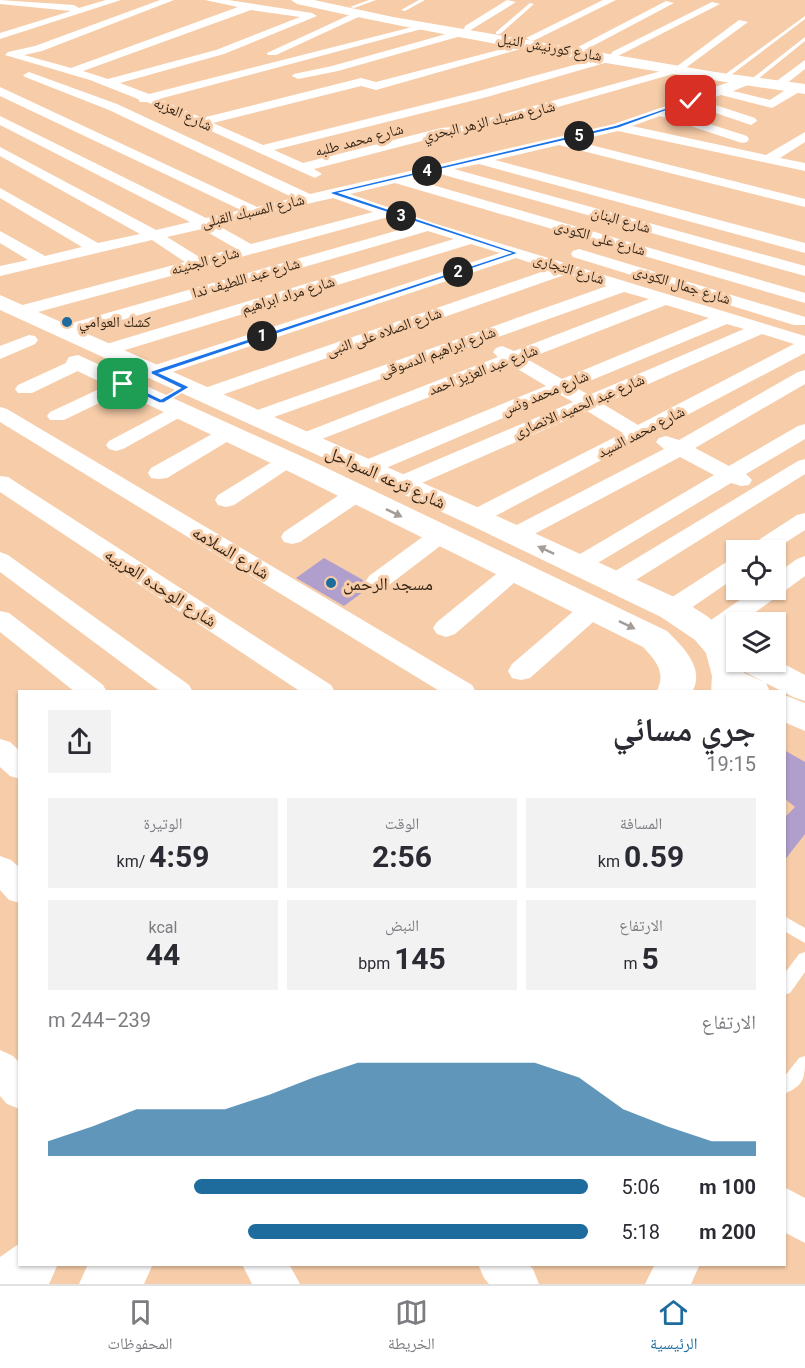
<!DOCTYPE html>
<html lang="ar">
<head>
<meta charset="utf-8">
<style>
  :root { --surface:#fff; --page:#f2f2f3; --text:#2b2b33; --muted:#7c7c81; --line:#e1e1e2; --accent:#1e6b9e }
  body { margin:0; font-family:Roboto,"Noto Naskh Arabic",sans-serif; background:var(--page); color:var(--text); direction:rtl; height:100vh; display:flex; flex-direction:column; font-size:22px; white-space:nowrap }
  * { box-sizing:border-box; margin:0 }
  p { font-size:20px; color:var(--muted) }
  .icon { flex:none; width:33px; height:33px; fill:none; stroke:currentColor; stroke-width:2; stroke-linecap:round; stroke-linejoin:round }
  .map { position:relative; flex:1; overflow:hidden; direction:ltr }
  .sheet { position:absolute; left:18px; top:690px; width:768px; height:576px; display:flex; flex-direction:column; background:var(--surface); border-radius:0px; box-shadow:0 2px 4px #0004; direction:rtl }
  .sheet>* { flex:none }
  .controls { position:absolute; left:726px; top:540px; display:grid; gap:12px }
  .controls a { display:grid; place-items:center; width:60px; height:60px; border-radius:0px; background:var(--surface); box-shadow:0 2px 4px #0004; font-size:30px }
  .pin { position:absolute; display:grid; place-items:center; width:51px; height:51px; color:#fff; margin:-26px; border-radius:12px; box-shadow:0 3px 9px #0006 }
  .km { position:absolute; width:30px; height:30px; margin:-15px; border-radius:50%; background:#222; color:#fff; font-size:16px; line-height:30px; text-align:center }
  .round { display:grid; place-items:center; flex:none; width:63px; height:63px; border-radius:0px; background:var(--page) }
  .headline { display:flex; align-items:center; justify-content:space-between; height:102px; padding:0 30px }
  h1 { font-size:33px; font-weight:700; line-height:45px }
  .figures { display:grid; grid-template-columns:repeat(3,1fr); gap:9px; height:102px; padding:6px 30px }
  .figures div { display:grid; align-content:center; border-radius:0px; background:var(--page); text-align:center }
  .figures b { font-size:30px; font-weight:700 }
  .figures small { font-size:16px; font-weight:400 }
  .figures p { font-size:16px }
  .chart { height:168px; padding:12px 30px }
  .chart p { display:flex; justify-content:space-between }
  .chart svg { width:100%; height:108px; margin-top:6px; fill:var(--accent); opacity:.7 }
  ul { padding:0 30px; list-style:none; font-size:20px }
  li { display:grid; grid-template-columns:96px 72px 1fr; align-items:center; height:45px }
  li i { height:15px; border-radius:8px; background:var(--accent) }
  .menu { display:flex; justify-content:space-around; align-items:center; height:84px; border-top:2px solid var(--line); background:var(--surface); font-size:16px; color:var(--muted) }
  .menu a { display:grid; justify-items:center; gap:3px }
  .menu .selected { color:var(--accent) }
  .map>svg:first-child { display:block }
  .building { fill:#b09ecc }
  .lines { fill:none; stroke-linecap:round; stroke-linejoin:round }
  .service { fill:#fff; fill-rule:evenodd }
  .minor { fill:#fff; fill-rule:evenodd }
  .tertiary { fill:#fff; fill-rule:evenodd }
  .secondary { fill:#fff; fill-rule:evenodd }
  .primary { fill:#fff; fill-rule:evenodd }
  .oneway { fill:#a49d97 }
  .route { fill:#1a73e8; stroke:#fff; stroke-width:1.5 }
  .poi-dot { fill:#1e6b9e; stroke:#f7cda9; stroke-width:2 }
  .labels { text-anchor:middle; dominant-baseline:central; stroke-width:6; stroke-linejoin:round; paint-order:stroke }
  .far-street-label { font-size:15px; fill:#352617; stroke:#f7cda9 }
  .far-poi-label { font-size:15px; fill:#352617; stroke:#f7cda9; text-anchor:start }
  .street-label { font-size:18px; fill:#352617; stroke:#f7cda9 }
  .poi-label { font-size:18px; fill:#352617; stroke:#f7cda9; text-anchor:start }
</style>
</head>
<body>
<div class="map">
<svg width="805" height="1284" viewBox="0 0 805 1284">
  <rect width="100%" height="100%" fill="#f7cda9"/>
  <path class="building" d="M324,558L363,580L367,589L344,606L296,578Z
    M784,750L805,762V834L784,861V818L795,807L784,798Z"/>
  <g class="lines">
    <path class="service" d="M369,0H376L354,8L350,7Z
      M419,0H425L405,11L401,10Z
      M530,3L534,4L500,34H496V32Z
      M805,16V19L731,75H727V73Z
      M805,37V41L758,79H754V77Z
      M715,74L717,77L693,87L706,90L738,79L743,80L706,94L685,87Z
      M784,916L805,928V943L784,931Z
      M805,952V972L790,993L784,995V974L799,954Z
      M805,1056C805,1078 805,1085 784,1094V1077L799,1058Z"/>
    <path class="minor" d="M0,0L74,5L79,8L106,0H121L0,39V33L71,11L0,4Z
      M160,0H174L42,51L24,55L71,68L238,7L205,0H228L312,13L317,16L224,54L120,83L149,94L428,23L433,26L159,99L202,118L361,78L376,82L533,41L538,44L376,90L361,86L213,123L263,145L479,91L611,55L612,52L712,2L720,4L616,57L615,60L487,97L274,150L303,163L441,128L461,126L676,67L739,20L748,22L680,72L467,133L441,136L314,169L322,174L315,178L147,102H140L138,99L90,80L5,55L8,52L35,46ZM251,10L300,17L216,50L108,79L83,71Z
      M507,0L516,2L469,31L468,34L338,71L298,79L292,76L294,74L332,66L464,29L465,26Z
      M603,0H616L535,40L531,41L526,38Z
      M666,1L674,3L587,49L583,50L578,47Z
      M356,12L365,14L276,55H268L267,53Z
      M805,60V69L786,84H778V80Z
      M29,72L117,104L310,194L614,124L749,77L753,79V83L733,91L770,100L793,85H801V91L772,108L721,95L703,101L755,118L757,121L751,125L692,105L672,112L747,136L749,139L747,142L742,143L660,116L632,126L766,155L805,132V142L780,158L805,163V171L618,131L575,141L805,199V207L559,145L495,160L805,243V253L479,164L454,169L805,266V276L437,173L412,179L805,293V303L395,183L350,194L433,223L805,336V353L484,522L476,524L468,522L465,517L468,512L623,433L587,411L408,489L400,490L392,489L389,484L392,479L573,402L559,394L372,474L364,475L356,474L353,469L356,464L546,386L511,365L309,444L302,446L295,444L292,440L295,436L498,357L493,352L496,348L502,346L514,351L649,299L624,292L260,422H246L243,418L246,414L607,286L567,274L210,399H196L193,395L196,391L550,269L516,258L160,376H146L144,372L146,368L500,253L471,244L112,354H100L97,350L100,346L454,239L428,231L70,335H58L55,331L58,327L413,226L388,217L27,315H15L12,311L15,307L185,262L152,240L0,276V266L28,260L0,243V231L45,256L82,247L0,198V188L98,243L140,234L0,156V147L156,230L190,222L0,125V116L206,218L241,210L0,96V87L257,207L294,198L109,110L25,77L23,75ZM333,198L373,212L251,244L217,225L253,216L265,217L267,213ZM202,229L235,248L201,258L167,237ZM666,305L709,318L562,379L527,359ZM727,324L744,329L589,395L575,387ZM762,334L794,344L638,425L603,404Z
      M579,249L805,317V325H794L573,257L571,254L573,251Z
      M29,335L35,336L38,340L35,344L0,359V346Z
      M79,357L86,359L88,363L86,367L32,393H18L15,389L18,385Z
      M805,370V384L695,448L729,466L798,426L805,424V439L746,474L752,480L749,485L741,486L731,483L586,570L578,573L570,570L566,565L570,560L714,475L680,457L523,540L515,542L507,540L504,535L507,530L664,449L656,442L659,438L666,436L679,440L798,372Z
      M123,378L130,380L133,384L130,388L64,420H50L47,416L50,412Z
      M179,404L186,406L189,410L186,414L123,449L116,451L109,449L106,445L109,441Z
      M0,407L7,409L472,685L476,692H441L0,422Z
      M228,427L235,429L238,433L235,437L167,478L159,479L151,478L148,473L151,468L221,429Z
      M287,455L294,457L298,461L294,465L234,505L226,507L218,505L215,500L218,495L280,457Z
      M805,459V474L623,588L615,590L607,588L603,582L607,576L798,461Z
      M0,476L8,477L331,685L335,692H301L0,492Z
      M356,487L364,489L367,494L364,499L300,542L292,544L284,542L281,537L284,532L348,489Z
      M805,513V530L774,550H747L751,545L797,515Z
      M440,528L448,530L451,535L448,540L385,588L377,590L369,588L365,582L369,576L432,530Z
      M0,552L8,555L189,685L193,692H161L0,572Z
      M805,556V576L742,622H736V626C725,635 716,644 701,639L697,633L701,627L754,590H776V574L797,559Z
      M736,558V577L681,615L672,617L663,615L660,609L663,603L728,561Z
      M514,563L522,566L526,571L522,576L455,634L446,637L437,634L433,628L437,622L506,566Z
      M592,601L601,603L604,609L601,615L530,678L521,680L512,678L508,671L512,664L583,603Z
      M0,611L9,613L103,685L107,692H75L0,632Z
      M0,739L10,742L20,751V779L10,776L0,767Z
      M0,856L11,860L20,868V903L9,900L0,890Z
      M0,1050L13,1056L20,1063V1109L7,1104L0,1096Z
      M784,1187L805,1198V1243L784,1232Z
      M242,1264H289L300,1284H252Z
      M478,1264H528L533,1269L539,1284H489L484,1278Z
      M655,1264H700L691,1284H645Z"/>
    <path class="tertiary" d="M776,660L805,675V701L793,697L741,670L736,662Z
      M730,667L766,683L770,692C751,692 725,698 714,679L718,671Z
      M784,695L805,703V731L784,722Z"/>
    <path class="secondary" d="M0,295L486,511L683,601L707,616L727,633L736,647V662L744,663L745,692H711L712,676L706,653L695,640L661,617L466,523L0,310Z
      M78,355L312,461L667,631C682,646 706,668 692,692H656C667,673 656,661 643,647L292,473L69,367L66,362L69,357Z
      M20,1243V1264H58L49,1284H0V1257Z
      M88,1264H153L144,1284H79Z"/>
    <path class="primary" d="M291,0H314L393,17L715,72L805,84V94C635,69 465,41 297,4Z"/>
  </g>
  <defs><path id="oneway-solid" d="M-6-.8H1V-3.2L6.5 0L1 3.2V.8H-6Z" transform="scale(1.5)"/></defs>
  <g class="oneway">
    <use href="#oneway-solid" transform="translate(394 513) rotate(26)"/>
    <use href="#oneway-solid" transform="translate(546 550) rotate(-155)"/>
    <use href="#oneway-solid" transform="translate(627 625) rotate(26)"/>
  </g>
  <path class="route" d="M689,100L693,101L619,128L340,193L519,253L160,373L190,387L164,403H159L119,384L126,382L161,399L180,388L151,374V371L510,253L331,194V192L616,125Z"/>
  <g class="poi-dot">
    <circle cx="67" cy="322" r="6"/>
    <circle cx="331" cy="583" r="6"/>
  </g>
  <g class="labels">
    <g class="far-street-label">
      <text transform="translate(550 47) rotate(10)">شارع كورنيش النيل</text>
      <text transform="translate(183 114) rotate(24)">شارع العزبه</text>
      <text transform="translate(489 121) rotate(-13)">شارع مسبك الزهر البحري</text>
      <text transform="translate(359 140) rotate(-15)">شارع محمد طلبه</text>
      <text transform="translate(253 211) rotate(-13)">شارع المسبك القبلى</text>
      <text transform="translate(621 220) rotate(16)">شارع البنان</text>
      <text transform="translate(600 238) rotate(16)">شارع على الكودى</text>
      <text transform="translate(205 261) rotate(-15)">شارع الجنينه</text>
      <text transform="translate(569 269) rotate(17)">شارع التجارى</text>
      <text transform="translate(246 278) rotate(-16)">شارع عبد اللطيف ندا</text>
      <text transform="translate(682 285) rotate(17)">شارع جمال الكودى</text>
      <text transform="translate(288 295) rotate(-17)">شارع مراد ابراهيم</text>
      <text transform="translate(384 332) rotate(-19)">شارع الصلاه على النبى</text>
      <text transform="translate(438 352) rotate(-20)">شارع ابراهيم الدسوقى</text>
      <text transform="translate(483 370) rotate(-21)">شارع عبد العزيز احمد</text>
      <text transform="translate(545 393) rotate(-23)">شارع محمد ونس</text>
      <text transform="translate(579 406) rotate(-23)">شارع عبد الحميد الانصارى</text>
      <text transform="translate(641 432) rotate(-27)">شارع محمد السيد</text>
    </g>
    <g class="far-poi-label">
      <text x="79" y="322">كشك العوامي</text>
    </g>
    <g class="street-label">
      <text transform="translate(386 477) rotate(24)">شارع ترعه السواحل</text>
      <text transform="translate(231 552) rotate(31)">شارع السلامه</text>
      <text transform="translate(161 587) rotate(33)">شارع الوحده العربيه</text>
    </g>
    <g class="poi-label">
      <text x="343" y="583">مسجد الرحمن</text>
    </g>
  </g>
</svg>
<div class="controls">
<a><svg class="icon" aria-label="locate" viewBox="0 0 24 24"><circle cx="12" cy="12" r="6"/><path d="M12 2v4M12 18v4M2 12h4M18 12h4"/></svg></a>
<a><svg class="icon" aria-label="layers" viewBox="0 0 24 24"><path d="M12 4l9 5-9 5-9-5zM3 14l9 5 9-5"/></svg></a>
</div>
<div class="pin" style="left:123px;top:384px;background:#1e9e55"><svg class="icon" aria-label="arrive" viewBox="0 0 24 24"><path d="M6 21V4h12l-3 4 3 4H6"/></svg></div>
<div class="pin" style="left:691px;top:101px;background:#d93025"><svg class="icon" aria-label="check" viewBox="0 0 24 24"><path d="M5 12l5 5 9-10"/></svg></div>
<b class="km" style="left:262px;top:336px">1</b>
<b class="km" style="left:458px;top:272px">2</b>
<b class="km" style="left:401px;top:216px">3</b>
<b class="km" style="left:427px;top:171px">4</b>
<b class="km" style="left:579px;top:136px">5</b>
<section class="sheet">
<div class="headline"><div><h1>جري مسائي</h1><p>19:15</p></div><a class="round"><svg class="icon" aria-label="share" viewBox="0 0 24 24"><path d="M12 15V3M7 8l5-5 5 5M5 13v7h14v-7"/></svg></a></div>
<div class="figures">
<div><p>المسافة</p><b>0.59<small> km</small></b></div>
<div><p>الوقت</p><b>2:56</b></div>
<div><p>الوتيرة</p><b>4:59<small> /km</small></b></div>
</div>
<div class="figures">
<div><p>الارتفاع</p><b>5<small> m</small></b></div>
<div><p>النبض</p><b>145<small> bpm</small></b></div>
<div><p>kcal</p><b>44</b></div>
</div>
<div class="chart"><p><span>الارتفاع</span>239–244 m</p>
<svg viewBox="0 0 160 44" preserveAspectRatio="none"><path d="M0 44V38L10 32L20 25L30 25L40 25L50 19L60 12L70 6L80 6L90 6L100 6L110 6L120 12L130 25L140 32L150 38L160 38V44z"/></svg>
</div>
<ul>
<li><b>100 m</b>5:06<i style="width:73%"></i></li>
<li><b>200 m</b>5:18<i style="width:63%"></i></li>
</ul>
</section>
</div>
<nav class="menu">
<a class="selected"><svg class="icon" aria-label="home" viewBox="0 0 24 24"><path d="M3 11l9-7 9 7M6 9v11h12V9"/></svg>الرئيسية</a>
<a><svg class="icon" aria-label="map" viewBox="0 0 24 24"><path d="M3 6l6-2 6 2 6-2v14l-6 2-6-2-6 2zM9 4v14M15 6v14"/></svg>الخريطة</a>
<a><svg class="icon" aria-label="saved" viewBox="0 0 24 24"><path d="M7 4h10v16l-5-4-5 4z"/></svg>المحفوظات</a>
</nav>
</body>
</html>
